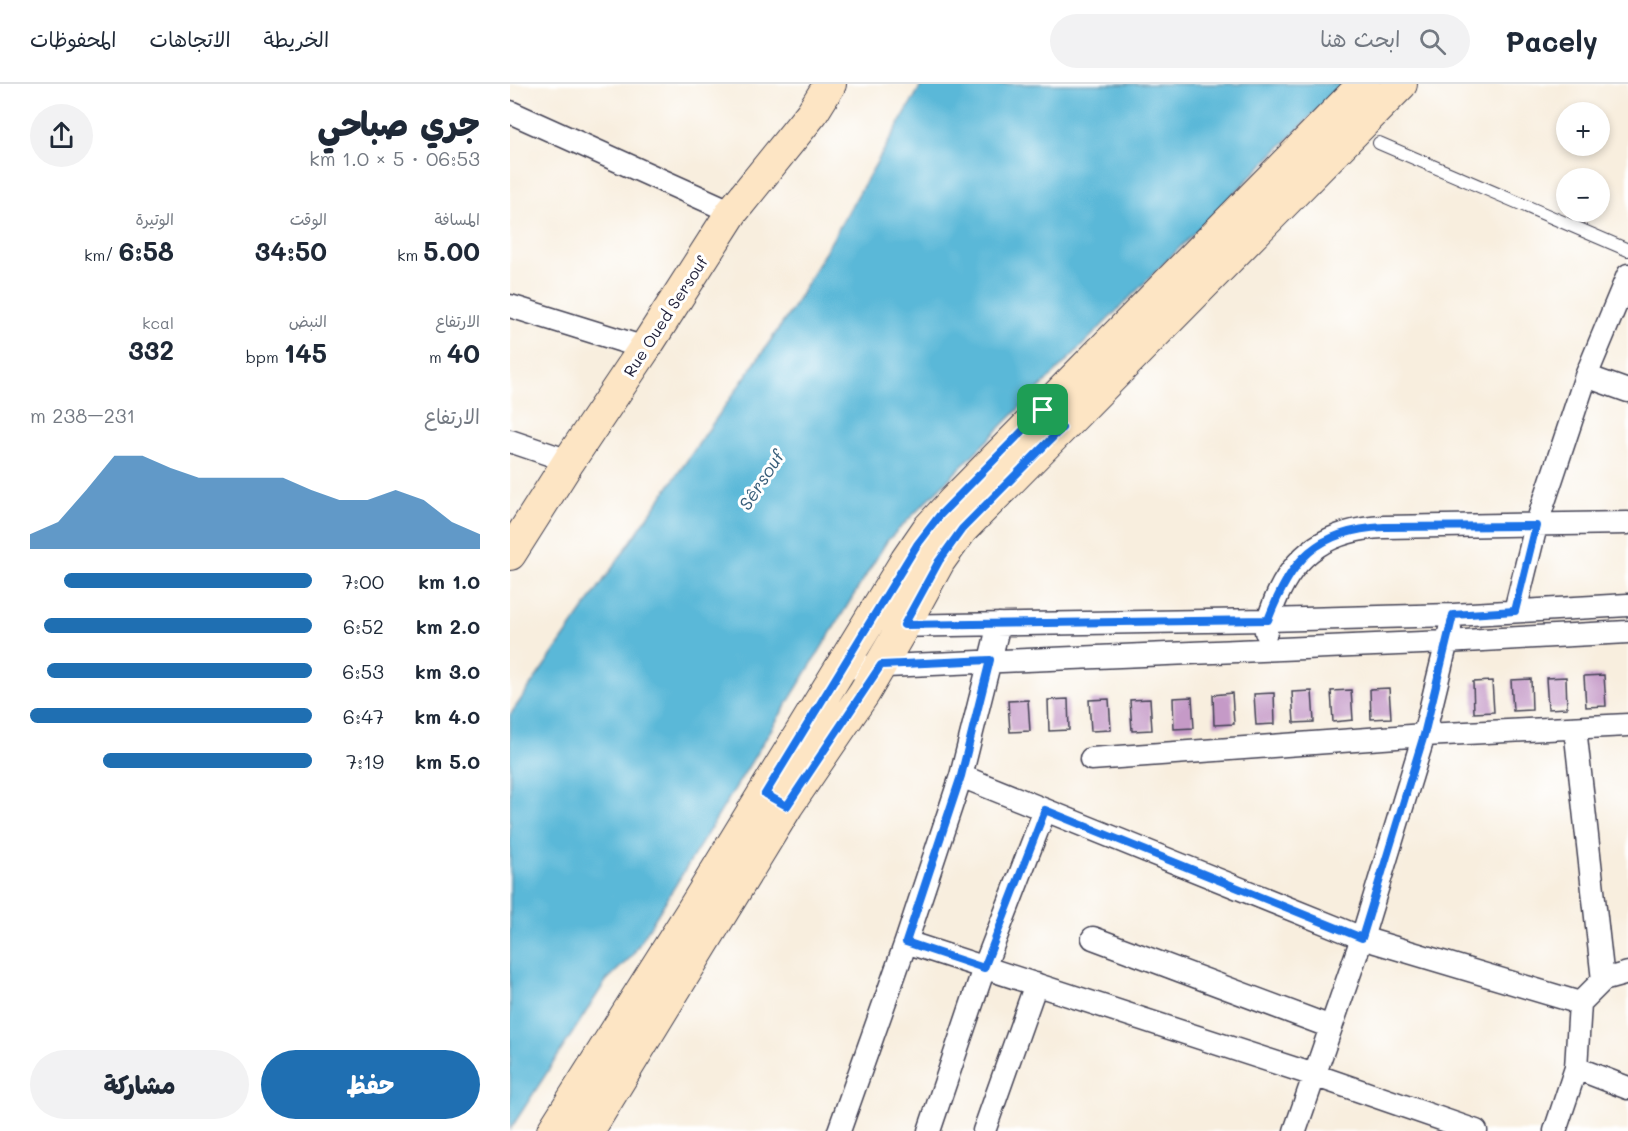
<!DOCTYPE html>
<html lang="ar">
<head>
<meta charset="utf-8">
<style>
  :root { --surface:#fff; --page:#f2f2f3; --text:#1f2937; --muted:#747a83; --line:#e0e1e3; --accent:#1f6fb2 }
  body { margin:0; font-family:Mali,"Playpen Sans Arabic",sans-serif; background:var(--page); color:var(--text); direction:rtl; height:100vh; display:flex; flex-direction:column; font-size:22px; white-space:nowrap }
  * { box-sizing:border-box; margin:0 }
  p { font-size:20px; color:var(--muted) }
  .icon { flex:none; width:33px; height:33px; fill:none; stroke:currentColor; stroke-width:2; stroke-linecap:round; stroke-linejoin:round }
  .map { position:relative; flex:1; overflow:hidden; direction:ltr }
  .panel { display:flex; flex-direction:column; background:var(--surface); width:510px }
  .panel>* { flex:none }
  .fabs { position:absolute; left:1046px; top:18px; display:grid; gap:12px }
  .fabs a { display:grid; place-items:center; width:54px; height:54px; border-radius:50%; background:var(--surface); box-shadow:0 3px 9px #0003; font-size:30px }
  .pin { position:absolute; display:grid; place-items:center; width:51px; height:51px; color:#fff; margin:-26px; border-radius:12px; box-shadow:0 3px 9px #0006 }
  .round { display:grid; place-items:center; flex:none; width:63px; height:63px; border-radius:32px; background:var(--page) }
  .summary { display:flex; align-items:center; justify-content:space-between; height:102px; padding:0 30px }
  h1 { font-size:33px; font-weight:800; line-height:45px }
  .metrics { display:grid; grid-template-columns:repeat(3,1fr); gap:9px; height:102px; padding:6px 30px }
  .metrics div { display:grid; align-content:center }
  .metrics b { font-size:26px; font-weight:800 }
  .metrics small { font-size:16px; font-weight:400 }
  .metrics p { font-size:16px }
  .chart { height:168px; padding:12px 30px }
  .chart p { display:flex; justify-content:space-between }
  .chart svg { width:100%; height:108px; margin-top:6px; fill:var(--accent); opacity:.7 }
  .cta { display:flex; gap:12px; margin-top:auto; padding:12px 30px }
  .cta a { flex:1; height:69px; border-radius:36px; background:var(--accent); color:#fff; font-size:24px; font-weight:800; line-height:69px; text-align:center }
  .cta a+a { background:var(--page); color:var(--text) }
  ul { padding:0 30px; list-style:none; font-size:20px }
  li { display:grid; grid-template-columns:96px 72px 1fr; align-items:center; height:45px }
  li i { height:15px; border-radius:8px; background:var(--accent) }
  header { display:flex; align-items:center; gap:36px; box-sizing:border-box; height:84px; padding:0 30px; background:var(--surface); border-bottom:2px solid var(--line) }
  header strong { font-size:28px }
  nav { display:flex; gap:33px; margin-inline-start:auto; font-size:21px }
  .search { width:420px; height:54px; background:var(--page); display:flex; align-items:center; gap:15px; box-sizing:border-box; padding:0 21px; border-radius:33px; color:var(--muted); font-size:22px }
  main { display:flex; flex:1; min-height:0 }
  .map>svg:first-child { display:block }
  .water { fill:#5ab8d8; stroke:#3e6d8a; stroke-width:1.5 }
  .building { fill:#c59ac7 }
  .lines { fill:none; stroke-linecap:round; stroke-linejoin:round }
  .lane-casing { stroke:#424153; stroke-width:14 }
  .street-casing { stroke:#424153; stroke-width:25 }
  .secondary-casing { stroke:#424153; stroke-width:34 }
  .lane { stroke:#fff; stroke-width:12 }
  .street { stroke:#fff; stroke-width:22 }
  .secondary { stroke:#fde5c4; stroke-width:32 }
  .route-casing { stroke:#fff; stroke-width:12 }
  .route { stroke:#1a73e8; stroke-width:8 }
  .labels { text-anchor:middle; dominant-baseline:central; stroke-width:6; stroke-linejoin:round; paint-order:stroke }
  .street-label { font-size:16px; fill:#22223b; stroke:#fff }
  .water-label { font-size:18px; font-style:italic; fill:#385e7a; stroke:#fff }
</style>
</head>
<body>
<header>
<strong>Pacely</strong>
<div class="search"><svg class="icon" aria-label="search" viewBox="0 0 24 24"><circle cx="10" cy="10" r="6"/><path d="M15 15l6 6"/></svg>ابحث هنا</div>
<nav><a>الخريطة</a><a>الاتجاهات</a><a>المحفوظات</a></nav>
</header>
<main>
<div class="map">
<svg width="1118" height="1047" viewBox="0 0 1118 1047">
  <rect width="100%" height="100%" fill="#fff"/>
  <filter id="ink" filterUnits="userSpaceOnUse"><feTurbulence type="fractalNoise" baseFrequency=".0167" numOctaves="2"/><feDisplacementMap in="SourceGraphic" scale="12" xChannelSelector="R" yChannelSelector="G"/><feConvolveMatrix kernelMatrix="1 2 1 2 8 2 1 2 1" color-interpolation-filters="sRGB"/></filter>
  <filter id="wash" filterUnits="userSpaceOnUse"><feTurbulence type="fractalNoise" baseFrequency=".008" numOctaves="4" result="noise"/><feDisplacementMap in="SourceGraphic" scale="24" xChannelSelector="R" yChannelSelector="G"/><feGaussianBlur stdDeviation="1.35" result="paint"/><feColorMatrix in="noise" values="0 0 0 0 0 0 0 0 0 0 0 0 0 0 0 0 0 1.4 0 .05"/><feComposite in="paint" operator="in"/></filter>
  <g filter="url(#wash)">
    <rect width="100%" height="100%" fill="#f8eede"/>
    <path class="water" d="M412,0H833L377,457L122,872L96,897L0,1046V631L281,227Z"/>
    <g id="blocks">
      <path class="building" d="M1094,591L1096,622L1076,623L1074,592Z
        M1056,593L1057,624L1038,625L1036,594Z
        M1021,595L1022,626L1003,627L1001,596Z
        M982,597L984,628L964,629L963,598Z
        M879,604L881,634L861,635L860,605Z
        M841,606L843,636L823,638L821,607Z
        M802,607L804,638L784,639L782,608Z
        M722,609L724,640L704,641L703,611Z
        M764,609L765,640L746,641L744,610Z
        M682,613L684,644L664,645L663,614Z
        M558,615L559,646L539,647L538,616Z
        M599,615L601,646L581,647L579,616Z
        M640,615L642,646L622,647L620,616Z
        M518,616L520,647L500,648L498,617Z"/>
    </g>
  </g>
  <g filter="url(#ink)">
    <use href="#blocks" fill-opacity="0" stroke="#424153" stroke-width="1.5"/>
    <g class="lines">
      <g class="lane-casing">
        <path id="lane" d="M869,59L1118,166"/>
      </g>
      <g class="street-casing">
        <path id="street" d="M0,28L222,128
          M0,222L135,264
          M1076,292L1118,307
          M0,357L59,377
          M1005,527L1026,442L1076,292L1118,191
          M382,542L757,536L943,531L1118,521
          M940,545L914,651L852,854L1070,919L1093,896L1118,889
          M756,548C757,537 761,527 765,517C785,467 822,445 874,443L1118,439
          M330,584L936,558L1118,548
          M1065,644L1093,896
          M581,675L914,651L1118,641
          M451,692L852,854L785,1047
          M583,854L821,943
          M396,858L804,991L966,1047
          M1066,984L1070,919
          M329,1047L396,858L451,692L489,540
          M419,1047L474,884L535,726
          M474,1047L526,900
          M1045,1047L1066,984L1118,1004"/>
      </g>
      <g class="secondary-casing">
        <path id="secondary" d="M0,470L59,377L135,264L222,128L302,29L320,0
          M43,1047L182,827L396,477L418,445L444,417L854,0
          M78,1047L277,722L354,609L394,541L429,477L452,445L891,0"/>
      </g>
      <use href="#lane" class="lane"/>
      <use href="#street" class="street"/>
      <use href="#secondary" class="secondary"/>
    </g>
  </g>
  <g class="lines" filter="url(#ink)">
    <g class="route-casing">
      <path id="route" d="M533,326L552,344L452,445L429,477L394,541L758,536C781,476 806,446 874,443L1026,442L1005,527L943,531L914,651L852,854L535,726L474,884L396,858L451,692L480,576L371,581L277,722L255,710L407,461L430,431Z"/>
    </g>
    <use href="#route" class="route"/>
  </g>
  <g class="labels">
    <g class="street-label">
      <text transform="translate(155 232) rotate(-57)">Rue Oued Sersouf</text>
    </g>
    <g class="water-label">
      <text transform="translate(251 396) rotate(-57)">Sêrsouf</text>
    </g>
  </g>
</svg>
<div class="fabs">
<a>+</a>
<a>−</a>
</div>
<div class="pin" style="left:533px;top:326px;background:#1e9e55"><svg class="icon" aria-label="arrive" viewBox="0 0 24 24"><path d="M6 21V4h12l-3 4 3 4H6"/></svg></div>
</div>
<section class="panel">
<div class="summary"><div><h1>جري صباحي</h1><p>06:53 · 5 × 1.0 km</p></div><a class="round"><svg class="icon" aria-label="share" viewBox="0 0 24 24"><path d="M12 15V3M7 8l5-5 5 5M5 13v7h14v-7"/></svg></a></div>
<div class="metrics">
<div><p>المسافة</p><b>5.00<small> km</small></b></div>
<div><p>الوقت</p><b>34:50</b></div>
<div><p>الوتيرة</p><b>6:58<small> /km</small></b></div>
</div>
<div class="metrics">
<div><p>الارتفاع</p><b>40<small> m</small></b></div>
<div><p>النبض</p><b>145<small> bpm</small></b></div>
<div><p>kcal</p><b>332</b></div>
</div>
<div class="chart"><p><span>الارتفاع</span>231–238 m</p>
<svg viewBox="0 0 160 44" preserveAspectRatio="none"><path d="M0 44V38L10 33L20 20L30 6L40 6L50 11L60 15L70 15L80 15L90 15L100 20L110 24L120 24L130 20L140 24L150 33L160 38V44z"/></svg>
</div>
<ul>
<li><b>1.0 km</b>7:00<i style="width:88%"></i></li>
<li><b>2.0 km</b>6:52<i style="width:95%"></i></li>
<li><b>3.0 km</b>6:53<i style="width:94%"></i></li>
<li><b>4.0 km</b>6:47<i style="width:100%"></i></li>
<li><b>5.0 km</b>7:19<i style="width:74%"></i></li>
</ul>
<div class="cta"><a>حفظ</a><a>مشاركة</a></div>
</section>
</main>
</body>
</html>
